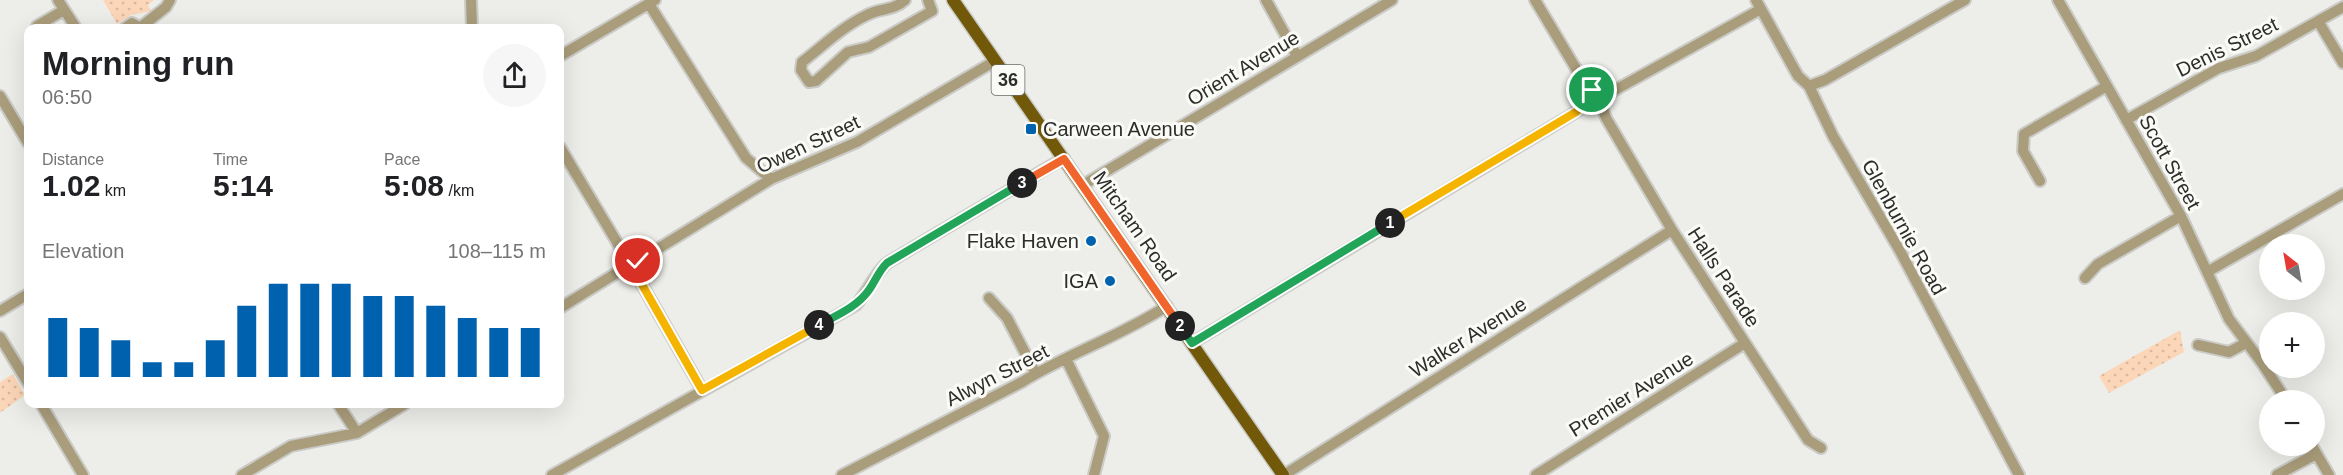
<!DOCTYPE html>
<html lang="en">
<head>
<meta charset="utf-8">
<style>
  :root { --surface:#fff; --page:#f6f6f6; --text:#202124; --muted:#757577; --accent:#0062af }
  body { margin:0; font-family:Helvetica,sans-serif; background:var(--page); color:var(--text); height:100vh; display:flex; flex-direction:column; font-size:22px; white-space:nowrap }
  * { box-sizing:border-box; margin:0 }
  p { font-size:20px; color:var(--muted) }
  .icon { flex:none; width:33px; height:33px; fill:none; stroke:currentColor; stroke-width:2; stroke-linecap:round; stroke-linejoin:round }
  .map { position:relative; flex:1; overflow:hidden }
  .sheet { position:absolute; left:24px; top:24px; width:540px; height:384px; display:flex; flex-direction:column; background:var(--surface); border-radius:12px; box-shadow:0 6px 24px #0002 }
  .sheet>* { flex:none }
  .needle { width:39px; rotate:329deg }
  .controls { position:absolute; left:2259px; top:234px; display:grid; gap:12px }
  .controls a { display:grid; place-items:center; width:66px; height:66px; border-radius:50%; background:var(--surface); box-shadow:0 6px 24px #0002; font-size:30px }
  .pin { position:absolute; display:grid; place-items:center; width:51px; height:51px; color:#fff; margin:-26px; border:3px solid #fff; border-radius:50%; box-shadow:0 2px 6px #0007 }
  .km { position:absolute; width:30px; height:30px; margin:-15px; border-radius:50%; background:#222; color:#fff; font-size:16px; line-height:30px; text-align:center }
  .round { display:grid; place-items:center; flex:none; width:63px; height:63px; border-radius:32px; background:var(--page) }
  .head { display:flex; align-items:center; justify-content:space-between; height:102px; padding:0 18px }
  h1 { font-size:33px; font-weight:600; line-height:45px }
  .stats { display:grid; grid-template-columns:repeat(3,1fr); gap:9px; height:102px; padding:6px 18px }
  .stats div { display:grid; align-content:center }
  .stats b { font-size:30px; font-weight:600 }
  .stats small { font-size:16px; font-weight:400 }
  .stats p { font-size:16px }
  .chart { height:168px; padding:12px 18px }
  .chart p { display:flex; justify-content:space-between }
  .chart svg { width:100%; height:108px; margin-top:6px; stroke:var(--accent); stroke-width:6 }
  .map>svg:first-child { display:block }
  .park { fill:url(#park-dots) }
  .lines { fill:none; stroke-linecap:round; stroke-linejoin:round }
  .minor-casing { stroke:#cacbc7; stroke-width:14 }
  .major-casing { stroke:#cacbc7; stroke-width:15 }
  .minor { stroke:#aa9d7b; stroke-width:10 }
  .major { stroke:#72590a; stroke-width:12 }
  .split-1-casing { stroke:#fff; stroke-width:12 }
  .split-2-casing { stroke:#fff; stroke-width:12 }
  .split-3-casing { stroke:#fff; stroke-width:12 }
  .split-4-casing { stroke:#fff; stroke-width:12 }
  .split-5-casing { stroke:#fff; stroke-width:12 }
  .split-1 { stroke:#f5b400; stroke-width:8 }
  .split-2 { stroke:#22a559; stroke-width:8 }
  .split-3 { stroke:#f0652b; stroke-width:8 }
  .split-4 { stroke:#22a559; stroke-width:8 }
  .split-5 { stroke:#f5b400; stroke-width:8 }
  .poi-dot { fill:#0062af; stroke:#fafbf6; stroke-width:2 }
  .labels { text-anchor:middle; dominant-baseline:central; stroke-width:6; stroke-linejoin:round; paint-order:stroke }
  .shield { fill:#fafbf6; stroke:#6a6b68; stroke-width:1.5 }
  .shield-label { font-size:18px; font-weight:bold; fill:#2d2d2b }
  .street-label { font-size:20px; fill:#2d2d2b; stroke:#fafbf6 }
  .poi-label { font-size:20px; fill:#2d2d2b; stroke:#fafbf6; text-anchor:end }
</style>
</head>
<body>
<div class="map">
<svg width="2343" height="475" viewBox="0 0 2343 475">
  <defs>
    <pattern id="park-dots" width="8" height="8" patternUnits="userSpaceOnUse" patternTransform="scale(1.5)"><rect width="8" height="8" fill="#fcd6b8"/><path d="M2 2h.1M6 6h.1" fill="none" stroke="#d8b89e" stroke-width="1.8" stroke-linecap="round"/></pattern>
  </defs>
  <rect width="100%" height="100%" fill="#edeee9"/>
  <path class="park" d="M103,0H154L148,5L151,11L131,15L117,24Z
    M2180,330L2184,352L2109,393L2099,376Z
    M13,374L25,395L0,413V382Z"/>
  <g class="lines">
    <g class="minor-casing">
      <path id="minor" d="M58,0L76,28
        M471,0L472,28
        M905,0C893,11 880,8 867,15C842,27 824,45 802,62L801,70L809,82L816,81L848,52L869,47L932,11L928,0
        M1266,0L1297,56
        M1535,0L1584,82L1591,98
        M1756,0L1798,76L1809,86L1833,136L1900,251L2019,475
        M2058,0L2181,216L2229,319L2262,363L2286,400
        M649,4L746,158L771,179
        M2318,21L2343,63
        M37,26L64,10
        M141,27L166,7L170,0
        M125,28L132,23L141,28
        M560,56L655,0
        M1809,86L1825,80L1965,0
        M0,96L28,143
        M1598,96L1615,90L1761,9
        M1601,104L1606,118L1672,230L1808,440L1821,448
        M2126,120L2219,68L2256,56L2343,7
        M560,147L627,259
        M2040,181L2023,151L2024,134L2107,86
        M1083,185L1392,0
        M638,261L771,179L857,142L995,61
        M2207,272L2343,194
        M636,274L702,390
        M2085,278L2098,264L2181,216
        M989,298L1007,318L1035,372
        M560,308L623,269
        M0,311L28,294
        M0,337L28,383
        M1192,343L1576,112L1590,100
        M2198,345L2229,352L2246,343
        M1066,359L1104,436L1094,475
        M41,404L83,475
        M338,404L357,433
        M2312,446L2329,475
        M242,475L291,446L357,433L405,404
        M552,475L856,305C868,291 874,275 887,263L1064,158
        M842,475L1022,382C1067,354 1121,336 1167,306
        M1284,475L1672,230
        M1536,475L1745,343
        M2277,475L2316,454"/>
    </g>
    <g class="major-casing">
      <path id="major" d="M953,0L1283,475"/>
    </g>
    <use href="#minor" class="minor"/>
    <use href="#major" class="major"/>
  </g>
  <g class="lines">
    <g class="split-1-casing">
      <path id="split-1" d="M1390,223L1576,112L1597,95L1592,90"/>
    </g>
    <g class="split-2-casing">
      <path id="split-2" d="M1180,326L1192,343L1390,223"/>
    </g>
    <g class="split-3-casing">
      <path id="split-3" d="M1022,183L1064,159L1180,326"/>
    </g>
    <g class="split-4-casing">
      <path id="split-4" d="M819,325C837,315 857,307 869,290C876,280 878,272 887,263L1022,183"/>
    </g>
    <g class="split-5-casing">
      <path id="split-5" d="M638,261L640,270L636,274L702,390L819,325"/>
    </g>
    <use href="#split-1" class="split-1"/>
    <use href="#split-2" class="split-2"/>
    <use href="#split-3" class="split-3"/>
    <use href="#split-4" class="split-4"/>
    <use href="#split-5" class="split-5"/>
  </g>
  <g class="poi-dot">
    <rect x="1025" y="123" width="12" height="12" rx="3"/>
    <circle cx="1091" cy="241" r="6"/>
    <circle cx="1110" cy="281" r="6"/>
  </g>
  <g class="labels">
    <rect class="shield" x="991.5" y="65" width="33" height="30" rx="4.5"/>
    <g class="shield-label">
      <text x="1008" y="80">36</text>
    </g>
    <g class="street-label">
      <text transform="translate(2227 47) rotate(-26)">Denis Street</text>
      <text transform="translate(1243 68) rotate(-31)">Orient Avenue</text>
      <text transform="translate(808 144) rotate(-25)">Owen Street</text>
      <text transform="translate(2170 162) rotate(61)">Scott Street</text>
      <text transform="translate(1135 226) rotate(55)">Mitcham Road</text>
      <text transform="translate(1904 227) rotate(61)">Glenburnie Road</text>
      <text transform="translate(1724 277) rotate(57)">Halls Parade</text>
      <text transform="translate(1468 337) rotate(-32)">Walker Avenue</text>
      <text transform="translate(997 375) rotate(-27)">Alwyn Street</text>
      <text transform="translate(1631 394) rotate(-32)">Premier Avenue</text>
    </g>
    <g class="poi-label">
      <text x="1043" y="129" text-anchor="start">Carween Avenue</text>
      <text x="1079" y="241">Flake Haven</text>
      <text x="1098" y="281">IGA</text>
    </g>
  </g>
</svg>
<div class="controls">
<a><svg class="needle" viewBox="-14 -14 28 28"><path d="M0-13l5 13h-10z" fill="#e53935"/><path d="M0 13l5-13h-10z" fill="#757577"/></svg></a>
<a>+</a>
<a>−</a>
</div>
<div class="pin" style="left:1592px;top:90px;background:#1e9e55"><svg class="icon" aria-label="arrive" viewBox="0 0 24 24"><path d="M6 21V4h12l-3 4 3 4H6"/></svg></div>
<div class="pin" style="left:638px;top:261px;background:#d93025"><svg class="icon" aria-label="check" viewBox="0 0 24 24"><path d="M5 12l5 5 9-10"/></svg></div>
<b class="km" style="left:1390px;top:223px">1</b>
<b class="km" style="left:1180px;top:326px">2</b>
<b class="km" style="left:1022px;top:183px">3</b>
<b class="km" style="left:819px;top:325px">4</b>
<section class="sheet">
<div class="head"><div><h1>Morning run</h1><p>06:50</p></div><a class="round"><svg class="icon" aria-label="share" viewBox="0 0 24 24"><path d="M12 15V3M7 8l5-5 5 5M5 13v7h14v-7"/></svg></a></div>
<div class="stats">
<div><p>Distance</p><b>1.02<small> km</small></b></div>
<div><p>Time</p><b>5:14</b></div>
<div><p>Pace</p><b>5:08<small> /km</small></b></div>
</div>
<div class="chart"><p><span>Elevation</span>108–115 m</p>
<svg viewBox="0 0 160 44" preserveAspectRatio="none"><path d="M5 44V20M15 44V24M25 44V29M35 44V38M45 44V38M55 44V29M65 44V15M75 44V6M85 44V6M95 44V6M105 44V11M115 44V11M125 44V15M135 44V20M145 44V24M155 44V24"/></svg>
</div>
</section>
</div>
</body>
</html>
